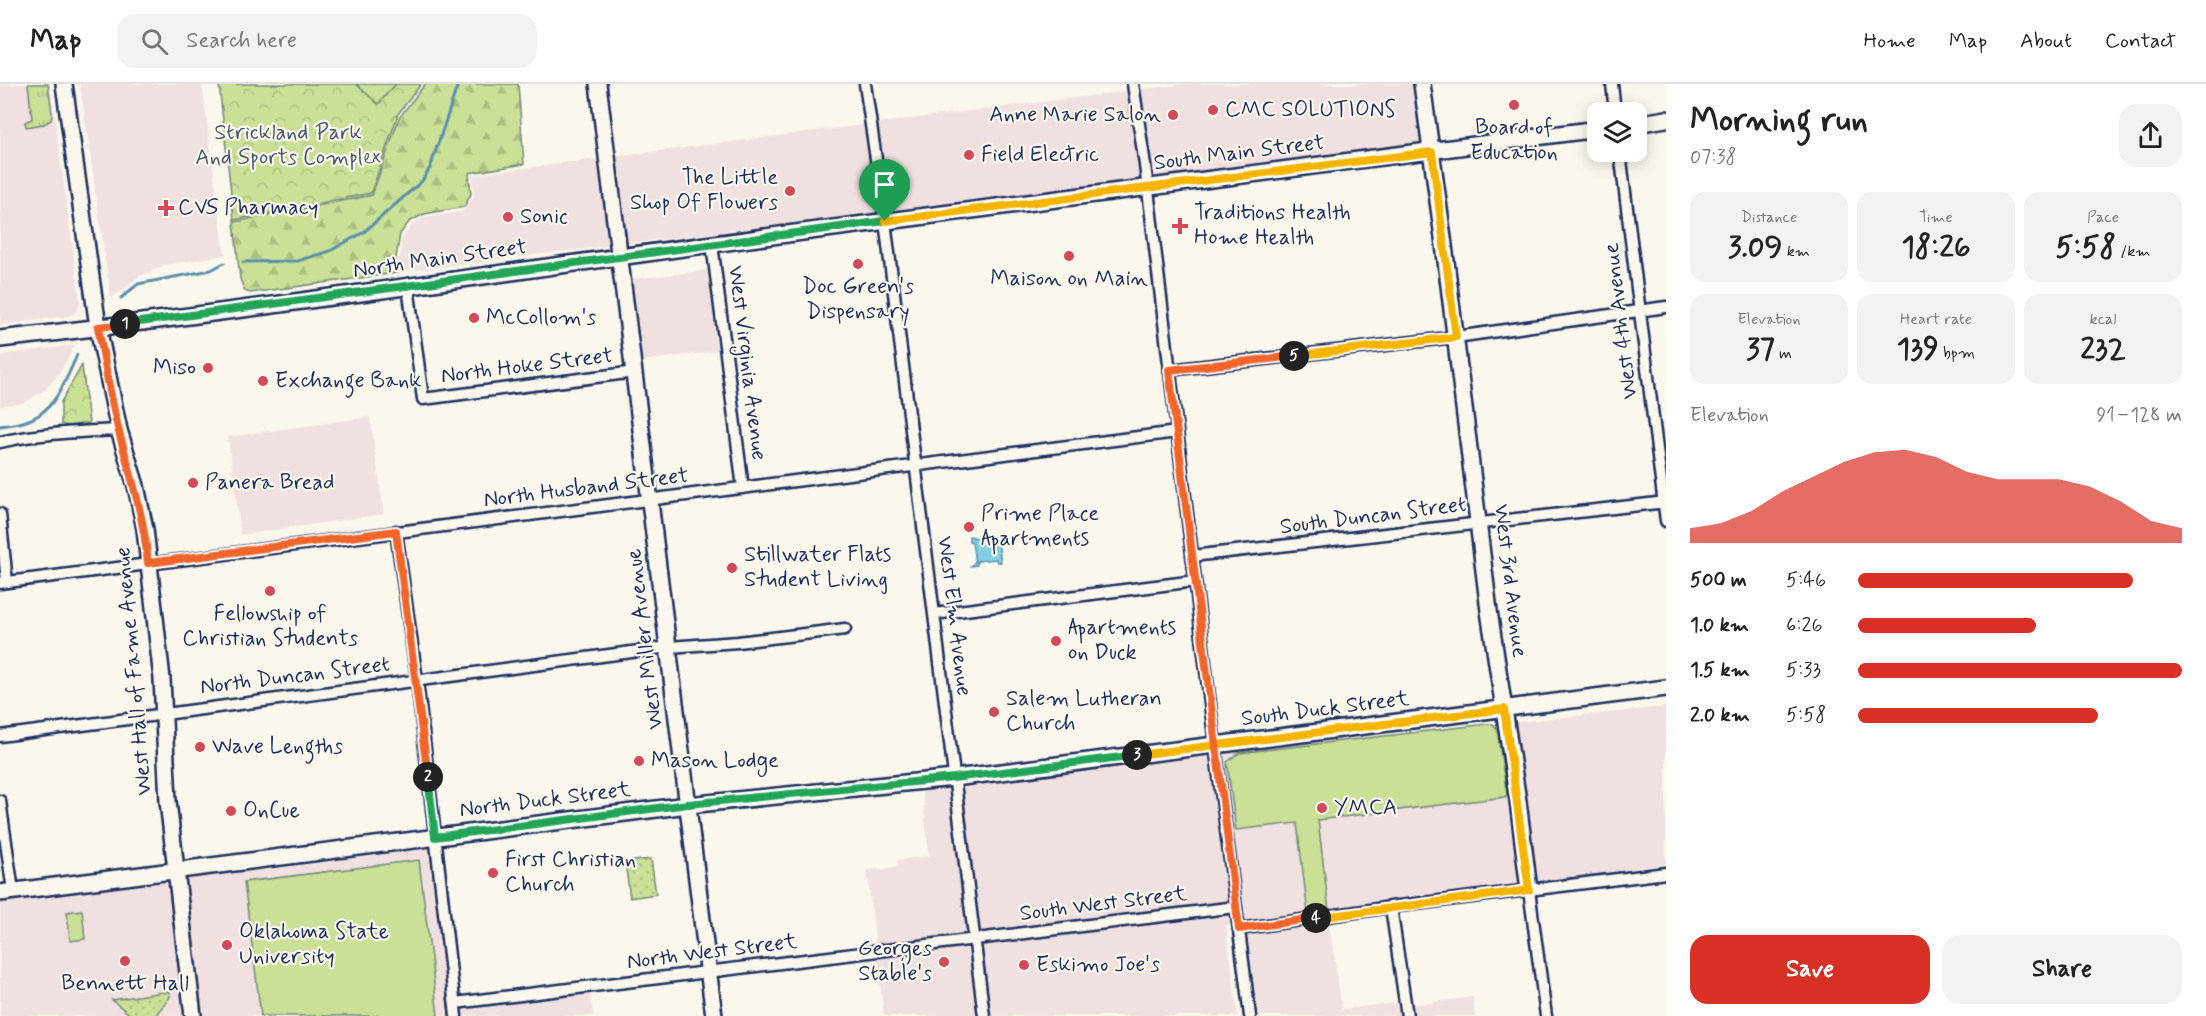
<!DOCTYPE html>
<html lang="en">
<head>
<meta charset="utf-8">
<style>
  :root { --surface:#fff; --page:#f2f2f2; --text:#222; --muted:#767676; --line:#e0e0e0; --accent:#d93025 }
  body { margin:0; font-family:Mynerve,sans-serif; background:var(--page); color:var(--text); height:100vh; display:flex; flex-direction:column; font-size:22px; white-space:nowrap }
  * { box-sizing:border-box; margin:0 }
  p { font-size:20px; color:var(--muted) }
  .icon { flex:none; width:33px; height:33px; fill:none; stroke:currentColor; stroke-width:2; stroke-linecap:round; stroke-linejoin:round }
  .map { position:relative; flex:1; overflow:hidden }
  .side { display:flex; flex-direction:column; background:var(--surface); width:540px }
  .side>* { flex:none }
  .fabs { position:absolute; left:1587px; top:18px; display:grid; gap:12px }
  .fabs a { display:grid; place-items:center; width:60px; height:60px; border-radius:12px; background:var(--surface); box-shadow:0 3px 15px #0003; font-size:30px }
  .pin { position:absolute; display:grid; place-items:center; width:51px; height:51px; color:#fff; margin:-62px -26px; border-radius:50% 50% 50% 0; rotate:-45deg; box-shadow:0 0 6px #0007 }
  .pin .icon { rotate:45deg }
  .km { position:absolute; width:30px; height:30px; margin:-15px; border-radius:50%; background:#222; color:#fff; font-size:16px; line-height:30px; text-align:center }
  .round { display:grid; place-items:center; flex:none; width:63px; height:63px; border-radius:18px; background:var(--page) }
  .head { display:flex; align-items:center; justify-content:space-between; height:102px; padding:0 24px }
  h1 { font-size:33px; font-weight:700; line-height:45px }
  .metrics { display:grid; grid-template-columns:repeat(3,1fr); gap:9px; height:102px; padding:6px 24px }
  .metrics div { display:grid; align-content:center; border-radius:15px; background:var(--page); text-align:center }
  .metrics b { font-size:30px; font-weight:700 }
  .metrics small { font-size:16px; font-weight:400 }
  .metrics p { font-size:16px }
  .chart { height:168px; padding:12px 24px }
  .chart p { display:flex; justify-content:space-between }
  .chart svg { width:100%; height:108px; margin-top:6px; fill:var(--accent); opacity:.7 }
  .primary-button { display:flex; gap:12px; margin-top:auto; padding:12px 24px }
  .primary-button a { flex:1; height:69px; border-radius:18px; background:var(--accent); color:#fff; font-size:24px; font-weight:700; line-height:69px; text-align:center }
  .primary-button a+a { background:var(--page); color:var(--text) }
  ul { padding:0 24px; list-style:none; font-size:20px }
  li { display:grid; grid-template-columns:96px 72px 1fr; align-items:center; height:45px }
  li i { height:15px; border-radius:8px; background:var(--accent) }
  header { display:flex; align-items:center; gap:36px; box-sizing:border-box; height:84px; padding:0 30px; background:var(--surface); border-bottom:2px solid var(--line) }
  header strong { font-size:28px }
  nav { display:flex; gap:33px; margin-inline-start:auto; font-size:21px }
  .search { width:420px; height:54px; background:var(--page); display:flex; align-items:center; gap:15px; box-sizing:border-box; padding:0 21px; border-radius:18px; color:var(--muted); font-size:22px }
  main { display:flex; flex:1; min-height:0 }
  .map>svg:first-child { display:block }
  .built { fill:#f1e0e0 }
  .grass { fill:url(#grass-tufts); stroke:#72887a; stroke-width:1.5 }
  .forest { fill:url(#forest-firs); stroke:#72887a; stroke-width:1.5 }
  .park { fill:url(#park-crowns); stroke:#72887a; stroke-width:1.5 }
  .garden { fill:url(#garden-dots); stroke:#72887a; stroke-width:1.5 }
  .pitch { fill:#c9e096; stroke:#72887a; stroke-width:1.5 }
  .water { fill:#83d0e2; stroke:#5990ad; stroke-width:1.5 }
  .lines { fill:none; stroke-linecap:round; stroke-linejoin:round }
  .stream { stroke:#5990ad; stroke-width:3 }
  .street-casing { stroke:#1b2f5e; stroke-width:15 }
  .secondary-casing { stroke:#1b2f5e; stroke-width:20 }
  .street { stroke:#fbf7ec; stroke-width:10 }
  .secondary { stroke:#fbf7ec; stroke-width:15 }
  .split-1-casing { stroke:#fff; stroke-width:12 }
  .split-2-casing { stroke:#fff; stroke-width:12 }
  .split-3-casing { stroke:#fff; stroke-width:12 }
  .split-4-casing { stroke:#fff; stroke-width:12 }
  .split-5-casing { stroke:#fff; stroke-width:12 }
  .split-6-casing { stroke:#fff; stroke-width:12 }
  .split-1 { stroke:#22a559; stroke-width:8 }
  .split-2 { stroke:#f0652b; stroke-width:8 }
  .split-3 { stroke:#22a559; stroke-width:8 }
  .split-4 { stroke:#f5b400; stroke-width:8 }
  .split-5 { stroke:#f0652b; stroke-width:8 }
  .split-6 { stroke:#f5b400; stroke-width:8 }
  .poi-dot { fill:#d1495b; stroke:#fbf7ec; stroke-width:2 }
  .labels { text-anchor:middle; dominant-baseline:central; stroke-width:4.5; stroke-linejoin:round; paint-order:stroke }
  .poi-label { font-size:22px; fill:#1b2f5e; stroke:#fbf7ec; text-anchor:start }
  .park-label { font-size:22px; fill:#465b6c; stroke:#fbf7ec }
  .street-label { font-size:22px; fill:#1b2f5e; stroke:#fbf7ec }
</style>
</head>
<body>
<header>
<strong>Map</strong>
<div class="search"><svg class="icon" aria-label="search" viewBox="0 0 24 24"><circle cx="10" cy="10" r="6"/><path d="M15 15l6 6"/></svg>Search here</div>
<nav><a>Home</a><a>Map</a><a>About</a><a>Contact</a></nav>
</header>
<main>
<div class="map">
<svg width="1666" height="932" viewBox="0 0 1666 932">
  <defs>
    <pattern id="grass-tufts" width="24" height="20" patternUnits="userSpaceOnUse" patternTransform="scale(1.5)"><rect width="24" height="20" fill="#c9e096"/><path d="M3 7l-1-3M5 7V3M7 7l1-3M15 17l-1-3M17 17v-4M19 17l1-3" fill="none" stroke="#acc084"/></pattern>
    <pattern id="forest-firs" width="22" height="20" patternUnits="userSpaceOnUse" patternTransform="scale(1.5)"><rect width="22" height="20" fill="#c9e096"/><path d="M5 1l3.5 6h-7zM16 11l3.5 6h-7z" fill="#acc084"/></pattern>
    <pattern id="park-crowns" width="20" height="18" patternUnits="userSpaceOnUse" patternTransform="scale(1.5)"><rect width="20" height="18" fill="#c9e096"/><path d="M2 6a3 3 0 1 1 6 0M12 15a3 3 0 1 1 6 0" fill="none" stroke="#acc084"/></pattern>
    <pattern id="garden-dots" width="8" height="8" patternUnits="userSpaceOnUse" patternTransform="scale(1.5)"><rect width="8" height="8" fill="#c9e096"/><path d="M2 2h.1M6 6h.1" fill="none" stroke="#acc084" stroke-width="1.8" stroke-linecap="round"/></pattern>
  </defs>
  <rect width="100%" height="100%" fill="#fbf7ec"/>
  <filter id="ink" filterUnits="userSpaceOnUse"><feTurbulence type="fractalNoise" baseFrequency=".0167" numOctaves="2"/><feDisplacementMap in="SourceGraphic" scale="12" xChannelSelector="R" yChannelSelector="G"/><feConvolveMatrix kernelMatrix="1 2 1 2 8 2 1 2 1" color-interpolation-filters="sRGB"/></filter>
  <g filter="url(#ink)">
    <path class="built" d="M0,0H50L80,216L77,228L69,232L0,241Z
      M80,0H202L225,171L165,181L138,193L111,215Z
      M1184,0H1422L1429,59L399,188L401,156L411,142L424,133L462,128L474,113L472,91Z
      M708,186L717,267L643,277L633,195Z
      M75,261L61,287L46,305L24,319L0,322V271Z
      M370,333L384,430L241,451L228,353Z
      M1666,623V780L1226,841L1238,932H884L867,786L898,783V776L929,772L921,697Z
      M444,763L461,919L589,903L593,932H0V819Z
      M1328,833L1342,925L1403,918L1405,932H1249L1239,846Z
      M1473,913L1475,932H1412L1411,921Z"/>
    <path class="grass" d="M28,0H48L52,30L51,36L44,40L26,43L25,38L32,35Z"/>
    <path class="forest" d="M425,0H518L524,80L469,89L471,110L464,123L424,130L409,138L400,150L395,180L396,189L250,209L245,207L240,195L234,138L372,111L399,34Z"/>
    <path class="park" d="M219,0H421L398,30L371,109L234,136Z
      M82,281L89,339L68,342L61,340V318Z"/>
    <path class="garden" d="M651,775L656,810L630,814L625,778Z
      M169,907L170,913L155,932H132L112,916Z"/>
    <path class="pitch" d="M356,0H396L378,20Z
      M1487,640H1493L1497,645L1507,710L1505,713L1318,736L1329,827L1308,830L1297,739L1236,746L1227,678L1239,669Z
      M419,776L438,932H261L244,798Z
      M82,826L85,855L70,857L67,828Z"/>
    <path class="water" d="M969,452L982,455L997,452L1001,478H997L996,475L977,477V481L971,482L975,478L972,458L969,457Z"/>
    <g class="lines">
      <path class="stream" d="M243,178L297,177L330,167L364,148L422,97L430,84L458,0
        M121,214L138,200L211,186L224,179
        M0,342C8,341 16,340 23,338C54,330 65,298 77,271"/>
      <g class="street-casing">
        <path id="street" d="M865,0L885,137L984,932
          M1133,0L1145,81L1215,661L1250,932
          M1612,0L1615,28
          M1620,68L1666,437
          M712,160L743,404
          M408,202L423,315L635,288
          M1169,286L1456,253L1666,223
          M0,358C40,349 78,348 119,346
          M0,430L7,498
          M396,447L417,596L456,932
          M1192,472L1666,418
          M0,499L1177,348
          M934,530L1195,497
          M0,652L669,563L738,558L845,545
          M0,717L13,807
          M1529,806L1546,932
          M1391,823L1407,932
          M1239,845L1391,823L1666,789
          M455,919L1236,823"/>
      </g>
      <g class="secondary-casing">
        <path id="secondary" d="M64,0L98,243L119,346L136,402L145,445L162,595L168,717L193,932
          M598,0L714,932
          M1422,0L1444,161L1489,527L1518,717L1529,806
          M1636,40L1666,35
          M0,255C266,225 530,184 795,149C1062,113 1330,82 1598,45
          M0,809L688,721L954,694L1666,604"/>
      </g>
      <use href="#street" class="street"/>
      <use href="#secondary" class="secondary"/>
    </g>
  </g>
  <g class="lines" filter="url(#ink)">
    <g class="split-1-casing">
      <path id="split-1" d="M125,240L885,137"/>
    </g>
    <g class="split-2-casing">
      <path id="split-2" d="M125,240L98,243C105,278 110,313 119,348C131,392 144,433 148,479L396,447L428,693"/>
    </g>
    <g class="split-3-casing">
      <path id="split-3" d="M428,693L435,753L688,720L954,694L1137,671"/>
    </g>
    <g class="split-4-casing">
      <path id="split-4" d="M1137,671L1504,625L1529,806L1316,834"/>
    </g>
    <g class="split-5-casing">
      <path id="split-5" d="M1294,272L1169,286L1239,845L1316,834"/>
    </g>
    <g class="split-6-casing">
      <path id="split-6" d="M885,137L1432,68L1456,253L1294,272"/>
    </g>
    <use href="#split-1" class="split-1"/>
    <use href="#split-2" class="split-2"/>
    <use href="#split-3" class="split-3"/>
    <use href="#split-4" class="split-4"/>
    <use href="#split-5" class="split-5"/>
    <use href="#split-6" class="split-6"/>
  </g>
  <g class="poi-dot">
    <circle cx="1514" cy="21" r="6"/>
    <circle cx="1213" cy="26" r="6"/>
    <circle cx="1173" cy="31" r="6"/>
    <circle cx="969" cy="71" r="6"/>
    <circle cx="790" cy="107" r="6"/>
    <path d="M163 115h6v6h6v6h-6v6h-6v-6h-6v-6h6z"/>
    <circle cx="508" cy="133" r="6"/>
    <path d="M1177 133h6v6h6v6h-6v6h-6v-6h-6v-6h6z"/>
    <circle cx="1069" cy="172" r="6"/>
    <circle cx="858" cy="180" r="6"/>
    <circle cx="474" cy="234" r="6"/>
    <circle cx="208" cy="284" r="6"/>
    <circle cx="263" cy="297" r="6"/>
    <circle cx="193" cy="399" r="6"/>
    <circle cx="969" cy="443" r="6"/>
    <circle cx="732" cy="484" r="6"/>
    <circle cx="270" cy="507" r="6"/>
    <circle cx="1056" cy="557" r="6"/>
    <circle cx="994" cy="628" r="6"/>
    <circle cx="200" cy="663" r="6"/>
    <circle cx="639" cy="677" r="6"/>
    <circle cx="1322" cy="724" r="6"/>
    <circle cx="231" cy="727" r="6"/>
    <circle cx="493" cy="789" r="6"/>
    <circle cx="227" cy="861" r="6"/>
    <circle cx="125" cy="877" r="6"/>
    <circle cx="944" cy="878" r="6"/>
    <circle cx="1024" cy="881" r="6"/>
  </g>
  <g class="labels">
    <g class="poi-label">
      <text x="1225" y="26">CMC SOLUTIONS</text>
      <text x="1161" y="31" text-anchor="end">Anne Marie Salon</text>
      <text x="1514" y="44" text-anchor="middle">Board of<tspan x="1514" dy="25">Education</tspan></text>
      <text x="981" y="71">Field Electric</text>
      <text x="778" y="94" text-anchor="end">The Little<tspan x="778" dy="25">Shop Of Flowers</tspan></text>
      <text x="178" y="124">CVS Pharmacy</text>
      <text x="1194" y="129">Traditions Health<tspan x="1194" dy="25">Home Health</tspan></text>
      <text x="520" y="133">Sonic</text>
      <text x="1069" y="195" text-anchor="middle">Maison on Main</text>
      <text x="858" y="203" text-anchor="middle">Doc Green's<tspan x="858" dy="25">Dispensary</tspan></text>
      <text x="486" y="234">McCollom's</text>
      <text x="196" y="284" text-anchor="end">Miso</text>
      <text x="275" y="297">Exchange Bank</text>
      <text x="205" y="399">Panera Bread</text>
      <text x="981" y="430">Prime Place<tspan x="981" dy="25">Apartments</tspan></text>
      <text x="744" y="471">Stillwater Flats<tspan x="744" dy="25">Student Living</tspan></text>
      <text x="270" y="530" text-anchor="middle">Fellowship of<tspan x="270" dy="25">Christian Students</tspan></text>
      <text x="1068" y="544">Apartments<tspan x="1068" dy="25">on Duck</tspan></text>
      <text x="1006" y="615">Salem Lutheran<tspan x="1006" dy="25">Church</tspan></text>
      <text x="212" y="663">Wave Lengths</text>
      <text x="651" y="677">Mason Lodge</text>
      <text x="1334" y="724">YMCA</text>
      <text x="243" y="727">OnCue</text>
      <text x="505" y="776">First Christian<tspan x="505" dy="25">Church</tspan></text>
      <text x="239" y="848">Oklahoma State<tspan x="239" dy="25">University</tspan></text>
      <text x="932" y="865" text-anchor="end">Georges<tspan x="932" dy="25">Stable's</tspan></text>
      <text x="1036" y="881">Eskimo Joe's</text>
      <text x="125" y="900" text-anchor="middle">Bennett Hall</text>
    </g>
    <g class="park-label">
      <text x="288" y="49">Strickland Park<tspan x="288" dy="25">And Sports Complex</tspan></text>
    </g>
    <g class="street-label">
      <text transform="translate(1239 69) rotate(-7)">South Main Street</text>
      <text transform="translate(440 175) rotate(-8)">North Main Street</text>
      <text transform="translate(1621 237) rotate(-97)">West 4th Avenue</text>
      <text transform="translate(747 279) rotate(83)">West Virginia Avenue</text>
      <text transform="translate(527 282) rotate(-7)">North Hoke Street</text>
      <text transform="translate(586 404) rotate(-7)">North Husband Street</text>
      <text transform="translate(1373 432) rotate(-7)">South Duncan Street</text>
      <text transform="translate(1510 497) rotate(83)">West 3rd Avenue</text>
      <text transform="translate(954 532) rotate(83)">West Elm Avenue</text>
      <text transform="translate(645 555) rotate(-97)">West Miller Avenue</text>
      <text transform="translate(134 587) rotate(-95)">West Hall of Fame Avenue</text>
      <text transform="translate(295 592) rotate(-7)">North Duncan Street</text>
      <text transform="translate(1325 625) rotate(-7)">South Duck Street</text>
      <text transform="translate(545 716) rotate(-7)">North Duck Street</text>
      <text transform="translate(1103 820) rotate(-7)">South West Street</text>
      <text transform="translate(712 868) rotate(-7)">North West Street</text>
    </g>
  </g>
</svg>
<div class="fabs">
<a><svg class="icon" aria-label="layers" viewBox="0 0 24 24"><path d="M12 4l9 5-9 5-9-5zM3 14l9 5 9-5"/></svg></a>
</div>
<div class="pin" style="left:885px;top:137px;background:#1e9e55"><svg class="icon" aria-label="arrive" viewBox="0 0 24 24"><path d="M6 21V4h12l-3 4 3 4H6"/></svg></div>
<b class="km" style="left:125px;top:240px">1</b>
<b class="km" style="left:428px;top:693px">2</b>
<b class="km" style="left:1137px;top:671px">3</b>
<b class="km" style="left:1316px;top:834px">4</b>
<b class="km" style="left:1294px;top:272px">5</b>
</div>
<section class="side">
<div class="head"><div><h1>Morning run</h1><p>07:38</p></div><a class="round"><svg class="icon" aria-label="share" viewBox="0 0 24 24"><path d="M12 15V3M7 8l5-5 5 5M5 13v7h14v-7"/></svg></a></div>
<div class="metrics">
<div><p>Distance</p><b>3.09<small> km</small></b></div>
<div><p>Time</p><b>18:26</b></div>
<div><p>Pace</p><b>5:58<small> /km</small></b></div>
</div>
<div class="metrics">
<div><p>Elevation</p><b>37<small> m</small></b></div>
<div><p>Heart rate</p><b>139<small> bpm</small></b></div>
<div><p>kcal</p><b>232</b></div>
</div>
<div class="chart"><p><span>Elevation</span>91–128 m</p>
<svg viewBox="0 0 160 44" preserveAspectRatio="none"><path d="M0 44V38L10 36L20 31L30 23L40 17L50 11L60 7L70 6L80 9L90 15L100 18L110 18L120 18L130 21L140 27L150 35L160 38V44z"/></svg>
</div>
<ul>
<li><b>500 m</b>5:46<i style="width:85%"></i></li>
<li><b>1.0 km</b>6:26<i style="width:55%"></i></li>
<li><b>1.5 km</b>5:33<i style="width:100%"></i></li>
<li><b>2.0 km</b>5:58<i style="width:74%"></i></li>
</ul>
<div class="primary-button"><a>Save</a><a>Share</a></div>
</section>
</main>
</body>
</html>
